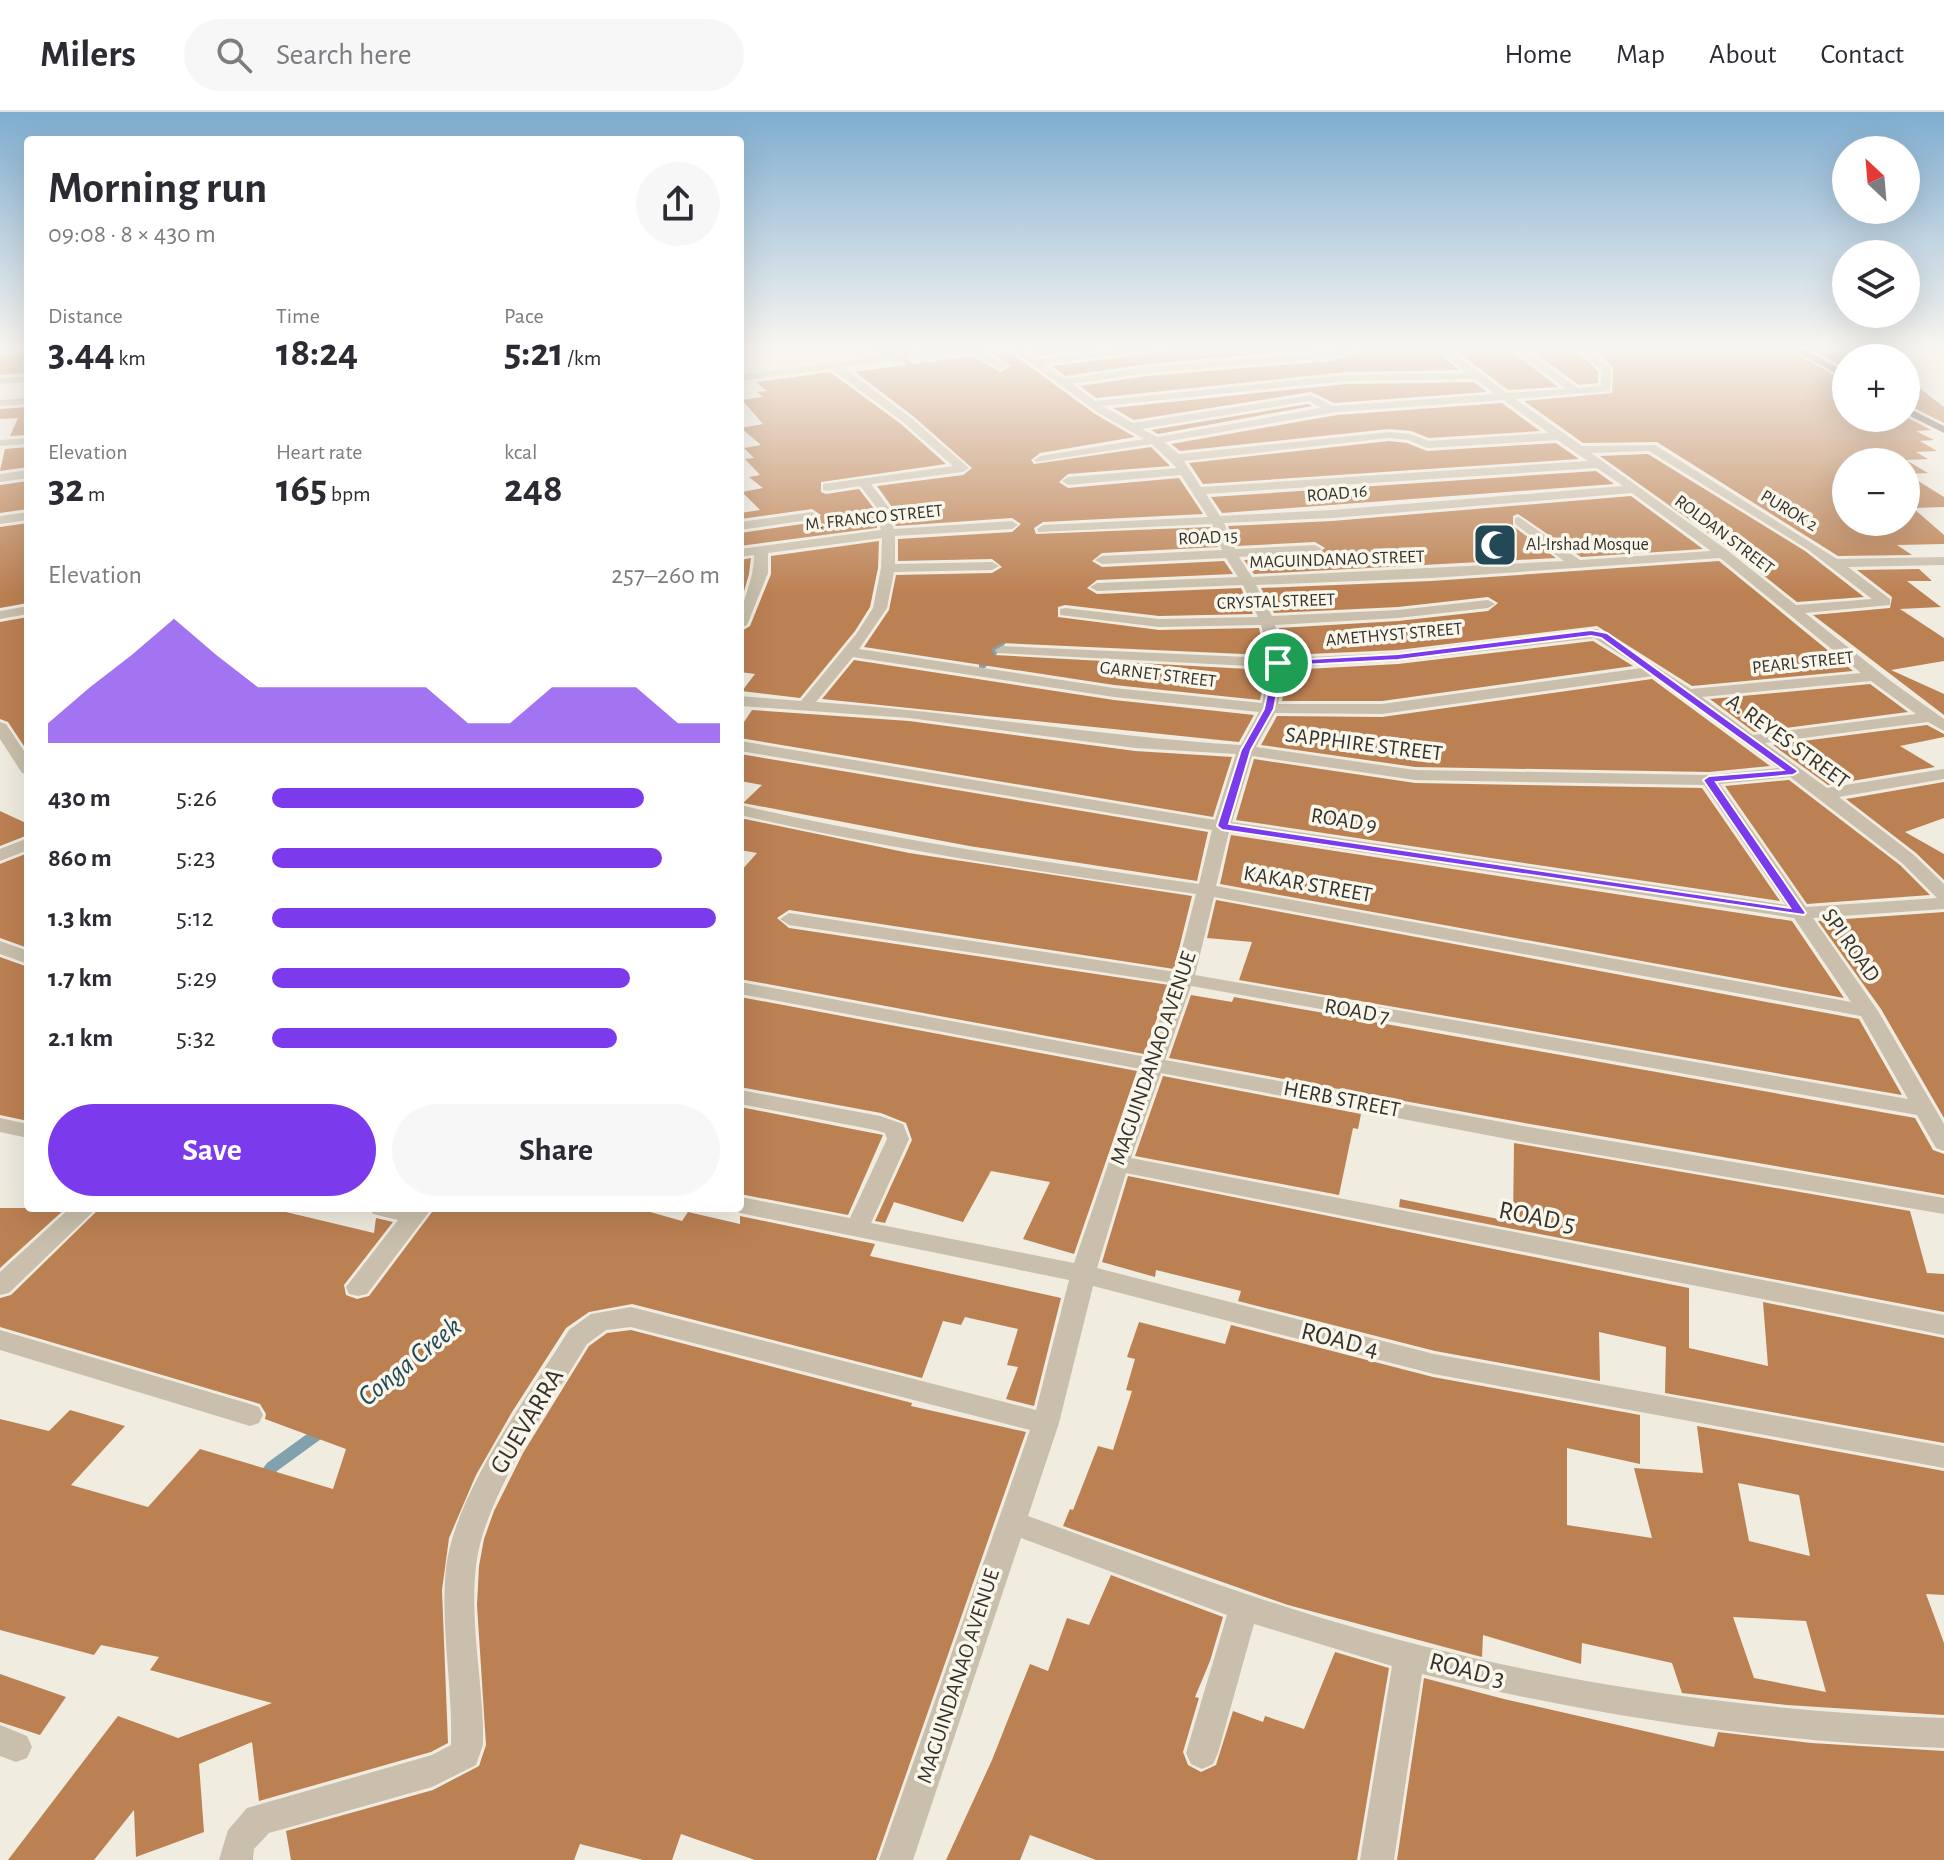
<!DOCTYPE html>
<html lang="en">
<head>
<meta charset="utf-8">
<style>
  :root { --surface:#fff; --page:#f7f7f7; --text:#2b2b33; --muted:#7c7c81; --line:#e1e1e2; --accent:#7c3aed }
  body { margin:0; font-family:"Alegreya Sans",sans-serif; background:var(--page); color:var(--text); height:100vh; display:flex; flex-direction:column; font-size:30px; white-space:nowrap }
  * { box-sizing:border-box; margin:0 }
  p { font-size:26px; color:var(--muted) }
  .icon { flex:none; width:44px; height:44px; fill:none; stroke:currentColor; stroke-width:2; stroke-linecap:round; stroke-linejoin:round }
  .map { position:relative; flex:1; overflow:hidden }
  .details { position:absolute; left:24px; top:24px; width:720px; height:1076px; display:flex; flex-direction:column; background:var(--surface); border-radius:8px; box-shadow:0 8px 32px #0002 }
  .details>* { flex:none }
  .needle { width:52px; rotate:334deg }
  .controls { position:absolute; left:1832px; top:24px; display:grid; gap:16px }
  .controls a { display:grid; place-items:center; width:88px; height:88px; border-radius:50%; background:var(--surface); box-shadow:0 8px 32px #0002; font-size:40px }
  .pin { position:absolute; display:grid; place-items:center; width:68px; height:68px; color:#fff; margin:-34px; border:4px solid #fff; border-radius:50%; box-shadow:0 2px 8px #0007 }
  .round { display:grid; place-items:center; flex:none; width:84px; height:84px; border-radius:42px; background:var(--page) }
  .summary { display:flex; align-items:center; justify-content:space-between; height:136px; padding:0 24px }
  h1 { font-size:44px; font-weight:700; line-height:60px }
  .stats { display:grid; grid-template-columns:repeat(3,1fr); gap:12px; height:136px; padding:8px 24px }
  .stats div { display:grid; align-content:center }
  .stats b { font-size:40px; font-weight:700 }
  .stats small { font-size:22px; font-weight:400 }
  .stats p { font-size:22px }
  .chart { height:224px; padding:16px 24px }
  .chart p { display:flex; justify-content:space-between }
  .chart svg { width:100%; height:144px; margin-top:8px; fill:var(--accent); opacity:.7 }
  .action { display:flex; gap:16px; margin-top:auto; padding:16px 24px }
  .action a { flex:1; height:92px; border-radius:48px; background:var(--accent); color:#fff; font-size:32px; font-weight:700; line-height:92px; text-align:center }
  .action a+a { background:var(--page); color:var(--text) }
  ul { padding:0 24px; list-style:none; font-size:26px }
  li { display:grid; grid-template-columns:128px 96px 1fr; align-items:center; height:60px }
  li i { height:20px; border-radius:10px; background:var(--accent) }
  header { display:flex; align-items:center; gap:48px; box-sizing:border-box; height:112px; padding:0 40px; background:var(--surface); border-bottom:2px solid var(--line) }
  header strong { font-size:38px }
  nav { display:flex; gap:44px; margin-inline-start:auto; font-size:28px }
  .search { width:560px; height:72px; background:var(--page); display:flex; align-items:center; gap:20px; box-sizing:border-box; padding:0 28px; border-radius:44px; color:var(--muted); font-size:30px }
  .map>svg:first-child { display:block }
  .lines { fill:none; stroke-linecap:round; stroke-linejoin:round }
  .stream { fill:#81a2ac; fill-rule:evenodd }
  .river { fill:#81a2ac; fill-rule:evenodd }
  .building { fill:#bc8153; fill-rule:evenodd }
  .minor { fill:#c9bfac; fill-rule:evenodd }
  .major { fill:#786b5d; fill-rule:evenodd }
  .route { fill:#7c3aed; stroke:#fff; stroke-width:2; fill-rule:evenodd }
  .labels { text-anchor:middle; dominant-baseline:central; stroke-width:7; stroke-linejoin:round; paint-order:stroke }
  .far-street-label { font-size:18px; fill:#37312b; stroke:#f9f6ec }
  .far-poi-label { font-size:18px; fill:#37312b; stroke:#f9f6ec; text-anchor:start }
  .street-label { font-size:22px; fill:#37312b; stroke:#f9f6ec }
  .near-street-label { font-size:26px; fill:#37312b; stroke:#f9f6ec }
  .near-water-label { font-size:28px; font-style:italic; fill:#234956; stroke:#f9f6ec }
</style>
</head>
<body>
<header>
<strong>Milers</strong>
<div class="search"><svg class="icon" aria-label="search" viewBox="0 0 24 24"><circle cx="10" cy="10" r="6"/><path d="M15 15l6 6"/></svg>Search here</div>
<nav><a>Home</a><a>Map</a><a>About</a><a>Contact</a></nav>
</header>
<div class="map">
<svg width="1944" height="1748" viewBox="0 0 1944 1748">
  <rect width="100%" height="100%" fill="#f1ece0"/>
  <g class="lines">
    <path class="stream" d="M905,246L922,261V263H918L903,249Z
      M1007,519L1014,521L985,556H979V552Z
      M323,1312L328,1314L330,1318L328,1322L277,1359L267,1373L262,1374L257,1373L254,1368L267,1351L318,1314Z"/>
    <path class="river" d="M873,236H909L912,241L907,248C892,252 882,249 873,236Z"/>
  </g>
  <path class="building" d="M1046,236H1111L1037,244L1029,238Z
    M1175,236H1335L1147,252L1065,264L1052,254L1172,239Z
    M1373,236H1433L1459,258L1346,260L1096,286L1080,274L1147,264L1331,249Z
    M1452,236H1508L1558,275L1508,278Z
    M1527,236H1574L1598,259V271L1579,273Z
    M1592,236H1787L1846,270V306L1906,305L1931,318L1916,319L1934,328L1920,329L1937,339L1916,340L1928,347L1906,348L1928,361L1907,362L1944,385V395L1913,396L1944,423V432L1897,433L1912,443L1838,444L1657,330L1583,331L1524,289L1612,281L1613,255ZM1846,350H1906V410H1846Z
    M1808,236H1867L1880,246H1846V257Z
    M28,240V261L0,263V244Z
    M1010,240L1095,302L1135,325L1040,341L1031,348L1034,352L1151,335L1170,354L1068,362L1059,370L1068,376L1179,366L1203,402L1043,410L1034,416L1036,422L1210,415L1218,435L1102,441L1092,449L1102,455L1224,449L1233,462L1097,468L1087,476L1097,482L1241,476L1253,502L1159,504L1065,493L1058,495V505L1159,518L1259,516L1265,543L1002,531L992,537L994,543L1266,558L1260,588L1114,573L864,535L889,498L896,463L992,461L1002,455L992,447L898,449V427L1012,420L1021,412L1012,406L896,414L891,403L892,395L877,374L963,363L972,356L913,304L855,260L973,244L1000,260L1011,254L993,242Z
    M830,260L901,312L946,352L821,370V380L826,382L859,377L875,398L877,416L740,434V421L816,410L821,403L812,397L740,407V401L760,398L742,380L763,376L749,365L760,363L745,347L754,346L744,336L761,333L741,316L763,312L742,288L763,285L757,280L767,279L756,270Z
    M1906,266L1944,295V311L1906,292Z
    M1474,270L1487,280L1334,291L1311,280L1134,308L1113,296L1346,272Z
    M1502,291L1540,319L1429,326L1411,319L1389,317L1180,339L1171,332L1337,303Z
    M1308,292L1312,294L1158,322L1151,318Z
    M28,295V323L10,324L18,306L0,307V297Z
    M1389,329L1407,331L1427,339L1556,331L1579,347L1203,372L1189,351Z
    M28,335V355L0,359L5,337Z
    M1648,342L1805,439L1864,485L1797,490L1729,436L1600,344Z
    M1596,359L1614,372L1222,401L1211,385Z
    M28,369V397L0,401V373Z
    M1631,384L1703,437L1581,445L1518,402L1513,404V414L1556,446L1254,462L1244,448L1315,444L1325,436L1315,430L1237,434L1228,414L1332,409Z
    M28,411V491L0,496V415Z
    M879,429L878,456L870,495L855,519L800,586L742,579L755,562L740,560V520L750,514L771,462V444Z
    M751,446L749,462L740,493V448Z
    M1719,449L1853,559L1692,574L1597,514L1398,538L1286,543L1279,516L1398,509L1488,499L1498,491L1488,485L1398,495L1274,501L1261,476L1431,469Z
    M1919,457L1932,469H1907L1941,495L1900,497L1944,526V549L1891,558L1944,582V603L1813,503L1890,496L1892,485L1857,458Z
    M28,505V640L8,610L0,607V510Z
    M1593,529L1633,554L1382,589H1282L1288,558L1398,552Z
    M854,548L1114,588L1254,603L1239,630L822,587Z
    M1652,567L1770,654L1709,660L1415,655L1261,633L1277,604L1382,605Z
    M1870,572L1908,600L1754,620L1710,587Z
    M752,598L909,609L1135,639L1232,645L1213,705L740,626V616Z
    M1927,613L1944,622V625L1900,634L1935,655L1828,673L1773,633Z
    M740,642L1208,720L1197,769L969,734L743,691L762,673L740,669Z
    M1254,647L1415,671L1702,676L1780,789L1236,708Z
    M1789,668L1900,753L1930,783L1807,792L1725,674Z
    M1944,670V706L1905,720L1944,742V768L1916,741L1846,687Z
    M0,699L28,712V723L0,734Z
    M740,706L909,741L1192,784L1174,857L789,798L777,806L789,816L1169,873L1144,942L740,867V760L757,741L740,738Z
    M1231,723L1792,809L1844,886L1220,772Z
    M28,741V836L0,826V752Z
    M1216,788L1859,907L1902,983L1239,868L1252,830L1207,826Z
    M1944,800V1006L1881,897L1818,809Z
    M0,845L28,855V1009L0,1003Z
    M1191,883L1232,890L1234,885L1915,1006L1933,1038L1944,1042V1083L1530,1012L1169,946Z
    M740,885L1137,959L1074,1142L1023,1127L1050,1070L991,1059L963,1110L894,1090L885,1111L875,1109L912,1028L906,1011L881,1001L740,975Z
    M1163,964L1361,1002L1358,1017L1353,1016L1339,1083L1135,1044Z
    M740,995L883,1023L848,1103L740,1082Z
    M1514,1031L1910,1099L1927,1161L1944,1162V1200L1399,1095L1400,1087L1513,1110Z
    M1128,1064L1689,1176V1236L1768,1254L1763,1190L1944,1226V1331L1665,1281L1666,1235L1599,1220L1600,1269L1435,1239L1238,1189L1241,1179L1156,1158L1155,1165L1102,1150Z
    M0,1096H66L0,1156Z
    M100,1096H269L374,1121L376,1106L393,1110L344,1173L346,1183L357,1187L369,1184L435,1096H636L682,1109L688,1100L740,1112V1104L875,1132L870,1144L1061,1186L1034,1294L1006,1287L1018,1255L1007,1253L1018,1217L965,1205L961,1213L943,1209L922,1266L632,1192L589,1200L566,1216L512,1300L476,1363L449,1426L442,1478L448,1631L431,1640L259,1689L252,1630L199,1652L204,1720L136,1745L134,1698L94,1748H8L118,1604L178,1626L272,1591L150,1558L159,1545L101,1533L94,1543L0,1518V1307L49,1319L70,1298L125,1314L71,1373L148,1395L200,1337L333,1377L346,1337L265,1307L266,1302L260,1292L0,1215V1186L11,1183Z
    M1139,1210L1225,1232L1231,1213L1433,1265L1640,1303V1352L1567,1336V1413L1652,1426L1634,1356L1703,1361L1697,1314L1944,1359V1483L1926,1482L1944,1531V1603L1787,1593L1682,1581L1672,1551L1582,1531L1581,1552L1483,1523L1482,1545L1478,1544L1288,1493L1063,1414L1070,1397L1073,1398L1098,1334L1113,1338L1132,1279L1126,1278L1135,1247L1127,1245ZM1738,1371L1799,1383L1810,1444L1749,1429ZM1733,1505L1806,1509L1826,1580L1754,1566Z
    M631,1218L912,1291L911,1294L1026,1320L876,1748H755L681,1722L672,1748H643L580,1732L574,1748H291L286,1719L433,1678L479,1654L486,1633L477,1493L479,1454L484,1427L494,1399L523,1341L589,1234L607,1221Z
    M1111,1463L1223,1505L1210,1549L1195,1585L1199,1586L1183,1640L1188,1653L1201,1660L1216,1653L1233,1599L1263,1610L1265,1604L1304,1617L1335,1540L1389,1556L1357,1748H1096L1030,1723L1020,1748H946L992,1648L1030,1552L1048,1559L1067,1506L1089,1513Z
    M0,1562L66,1585L40,1623L0,1610Z
    M1424,1566L1504,1587L1714,1635L1718,1620L1811,1631L1944,1639V1748H1397Z"/>
  <g class="lines">
    <path class="minor" d="M0,236H28V237L0,241Z
      M945,236H979L1008,255L999,257L969,238L843,255L911,306L969,356L963,360L871,372L890,397L888,403L894,417L1012,409L1018,413L1012,417L895,424V452L992,450L999,454L992,458L894,460L887,496L859,537L1114,576L1262,591L1270,555L997,541L995,538L1002,534L1269,546L1261,513L1159,515L1060,503V497L1065,496L1159,507L1258,505L1243,473L1097,479L1090,475L1097,471L1238,465L1226,446L1102,452L1095,448L1102,444L1222,438L1212,412L1038,420L1037,417L1043,413L1208,405L1181,363L1068,373L1062,369L1068,365L1177,356L1152,332L1036,350L1034,348L1040,344L1144,327L1097,300L1010,236H1021L1036,247L1139,236H1172L1044,252L1064,267L1147,255L1370,236L1331,246L1147,261L1072,272L1095,289L1346,263L1467,261L1436,236H1447L1507,281L1566,277L1511,236H1522L1578,276L1601,274V258L1577,236H1588L1611,257L1610,279L1515,287L1582,334L1655,333L1837,447L1944,445V453L1848,455L1890,487V493L1805,501L1892,570L1944,607V619L1928,610L1765,631L1827,676L1944,657V667L1839,685L1914,743L1944,772V797L1813,806L1878,899L1944,1012V1039L1936,1036L1917,1003L1191,874L1165,948L1529,1015L1944,1086V1102L1529,1031L1161,961L1131,1046L1944,1203V1223L1126,1061L1097,1156L1434,1242L1944,1334V1356L1434,1262L1093,1174L1059,1311L1028,1404C1127,1440 1225,1477 1325,1507C1526,1567 1734,1599 1944,1606V1636C1766,1630 1594,1604 1422,1562L1394,1748H1360L1392,1554L1254,1512L1218,1641L1213,1652L1202,1657L1191,1652L1186,1641L1227,1503L1021,1426L913,1748H879L1030,1318L631,1215L606,1218L587,1232C550,1294 484,1383 476,1454C470,1506 481,1561 483,1613V1633L476,1653L432,1675L269,1721L254,1737L253,1748H219L228,1718L247,1696L432,1643L451,1633C453,1575 440,1514 446,1456C455,1380 529,1283 569,1218L591,1202L631,1195L1036,1298L1069,1168L740,1101L730,1096H740V1085L850,1106L887,1027L885,1021L875,1018L740,992V978L880,1004L903,1012L909,1027L871,1111L1074,1151L1141,957L740,882V870L1146,945L1173,871L789,813L780,807L789,801L1176,860L1196,782C1043,760 890,738 740,703V693C891,728 1045,750 1199,772L1212,718L740,639V629L1215,708L1236,642L1135,636L909,606L740,594V584L801,589L857,521L873,496L881,456L882,426L768,441V461L747,513L740,517C740,487 754,472 754,443L740,445V437L881,418L876,403L878,397L860,374L827,379L823,378V372L953,354L903,310L831,257L740,269V263ZM1475,267L1495,282L1333,294L1311,283L1133,311L1103,294L1346,269ZM1503,288L1549,321L1429,329L1410,322L1389,320L1179,342L1164,330L1337,300ZM1309,289L1321,296L1157,325L1142,317ZM1389,326L1408,328L1427,336L1557,328L1588,349L1201,375L1184,349ZM1649,339L1807,437L1872,487L1796,493L1727,438L1591,341ZM1597,356L1623,374L1332,398L1220,404L1206,382ZM1632,381L1711,439L1580,448L1519,405L1515,406V412L1564,449L1252,465L1239,445L1315,441L1322,437L1315,433L1235,437L1224,411L1332,406ZM1720,446L1861,561L1691,577L1597,517L1398,541L1284,546L1275,513L1398,506L1488,496L1495,492L1488,488L1398,498L1272,504L1256,473L1431,466ZM1594,526L1642,556L1382,592H1278L1285,555L1398,549ZM853,545L1114,585L1259,600L1241,633C1099,624 958,600 816,590ZM1653,564L1778,656L1709,663L1415,658L1256,635L1275,601L1382,602ZM1871,569L1916,602L1753,623L1702,585ZM1252,644L1415,668L1704,673L1786,793L1232,710ZM1790,665L1902,751L1937,786L1806,795L1720,672ZM1229,720L1794,806L1851,890L1216,774ZM1214,785L1861,904L1908,987L1195,863Z
      M28,264V270L0,272V266Z
      M28,286V292L0,294V288Z
      M28,326V332L0,334V328Z
      M28,358V366L0,370V362Z
      M28,400V408L0,412V404Z
      M812,400L818,404L816,407L740,418V410Z
      M28,494V502L0,507V499Z
      M0,610L6,612L28,645V662L22,661L0,627Z
      M28,726V738L0,749V737Z
      M0,829L28,839V852L0,842Z
      M0,1006L28,1012V1026L0,1020Z
      M70,1096H97L9,1181L0,1183V1160Z
      M369,1096H432L367,1182L358,1184L349,1182L346,1175L398,1108L373,1102Z
      M0,1218L250,1292L259,1295L263,1303L259,1311L250,1314L0,1238Z
      M0,1613L27,1624L32,1635L27,1646L16,1650L0,1644Z"/>
    <path class="major" d="M1790,236H1802L1846,260V267Z
      M1906,295L1944,314V321L1906,302Z"/>
  </g>
  <linearGradient id="sky" x2="0" y2="1"><stop stop-color="#7fadd0"/><stop offset="0.49" stop-color="#f9f6f1"/><stop offset="1" stop-color="#f9f6f1" stop-opacity="0"/></linearGradient>
  <rect width="1944" height="481" fill="url(#sky)"/>
  <path class="route" d="M1591,518L1607,521L1797,658L1798,660L1793,663L1716,670L1806,801L1804,803L1222,718L1217,714L1241,638L1264,597L1274,549L1398,542ZM1591,524L1601,526L1783,658L1709,664L1703,668L1790,796L1229,712L1251,638L1274,597L1282,554L1398,548Z"/>
  <defs>
    <g id="mosque-square" transform="scale(2.3)"><rect x="-9" y="-9" width="18" height="18" rx="4" fill="#234956" stroke="#f9f6ec"/><path d="M3.5-4.9A6 6 0 1 0 3.5 4.9A5 5 0 1 1 3.5-4.9Z" fill="#fff"/></g>
  </defs>
  <g fill-rule="evenodd">
    <use href="#mosque-square" x="1495" y="433"/>
  </g>
  <g class="labels">
    <g class="far-street-label">
      <text transform="translate(1337 382) rotate(-5)">ROAD 16</text>
      <text transform="translate(1789 399) rotate(31)">PUROK 2</text>
      <text transform="translate(874 406) rotate(-6)">M. FRANCO STREET</text>
      <text transform="translate(1724 423) rotate(37)">ROLDAN STREET</text>
      <text transform="translate(1208 426) rotate(-3)">ROAD 15</text>
      <text transform="translate(1337 448) rotate(-2)">MAGUINDANAO STREET</text>
      <text transform="translate(1276 490) rotate(-2)">CRYSTAL STREET</text>
      <text transform="translate(1394 523) rotate(-5)">AMETHYST STREET</text>
      <text transform="translate(1803 551) rotate(-6)">PEARL STREET</text>
      <text transform="translate(1158 563) rotate(7)">GARNET STREET</text>
    </g>
    <g class="far-poi-label">
      <text x="1526" y="433">Al-Irshad Mosque</text>
    </g>
    <g class="street-label">
      <text transform="translate(1788 629) rotate(36)">A. REYES STREET</text>
      <text transform="translate(1364 632) rotate(7)">SAPPHIRE STREET</text>
      <text transform="translate(1344 708) rotate(9)">ROAD 9</text>
      <text transform="translate(1308 772) rotate(10)">KAKAR STREET</text>
      <text transform="translate(1851 833) rotate(55)">SPI ROAD</text>
      <text transform="translate(1357 899) rotate(10)">ROAD 7</text>
      <text transform="translate(1153 946) rotate(-71)">MAGUINDANAO AVENUE</text>
      <text transform="translate(1342 987) rotate(11)">HERB STREET</text>
      <text transform="translate(958 1564) rotate(-72)">MAGUINDANAO AVENUE</text>
    </g>
    <g class="near-street-label">
      <text transform="translate(1537 1105) rotate(11)">ROAD 5</text>
      <text transform="translate(1340 1228) rotate(14)">ROAD 4</text>
      <text transform="translate(527 1309) rotate(-59)">GUEVARRA</text>
      <text transform="translate(1467 1558) rotate(14)">ROAD 3</text>
    </g>
    <g class="near-water-label">
      <text transform="translate(410 1250) rotate(-39)">Conga Creek</text>
    </g>
  </g>
</svg>
<div class="controls">
<a><svg class="needle" viewBox="-14 -14 28 28"><path d="M0-13l5 13h-10z" fill="#e53935"/><path d="M0 13l5-13h-10z" fill="#7c7c81"/></svg></a>
<a><svg class="icon" aria-label="layers" viewBox="0 0 24 24"><path d="M12 4l9 5-9 5-9-5zM3 14l9 5 9-5"/></svg></a>
<a>+</a>
<a>−</a>
</div>
<div class="pin" style="left:1278px;top:551px;background:#1e9e55"><svg class="icon" aria-label="arrive" viewBox="0 0 24 24"><path d="M6 21V4h12l-3 4 3 4H6"/></svg></div>
<section class="details">
<div class="summary"><div><h1>Morning run</h1><p>09:08 · 8 × 430 m</p></div><a class="round"><svg class="icon" aria-label="share" viewBox="0 0 24 24"><path d="M12 15V3M7 8l5-5 5 5M5 13v7h14v-7"/></svg></a></div>
<div class="stats">
<div><p>Distance</p><b>3.44<small> km</small></b></div>
<div><p>Time</p><b>18:24</b></div>
<div><p>Pace</p><b>5:21<small> /km</small></b></div>
</div>
<div class="stats">
<div><p>Elevation</p><b>32<small> m</small></b></div>
<div><p>Heart rate</p><b>165<small> bpm</small></b></div>
<div><p>kcal</p><b>248</b></div>
</div>
<div class="chart"><p><span>Elevation</span>257–260 m</p>
<svg viewBox="0 0 160 44" preserveAspectRatio="none"><path d="M0 44V38L10 27L20 17L30 6L40 17L50 27L60 27L70 27L80 27L90 27L100 38L110 38L120 27L130 27L140 27L150 38L160 38V44z"/></svg>
</div>
<ul>
<li><b>430 m</b>5:26<i style="width:83%"></i></li>
<li><b>860 m</b>5:23<i style="width:87%"></i></li>
<li><b>1.3 km</b>5:12<i style="width:99%"></i></li>
<li><b>1.7 km</b>5:29<i style="width:80%"></i></li>
<li><b>2.1 km</b>5:32<i style="width:77%"></i></li>
</ul>
<div class="action"><a>Save</a><a>Share</a></div>
</section>
</div>
</body>
</html>
